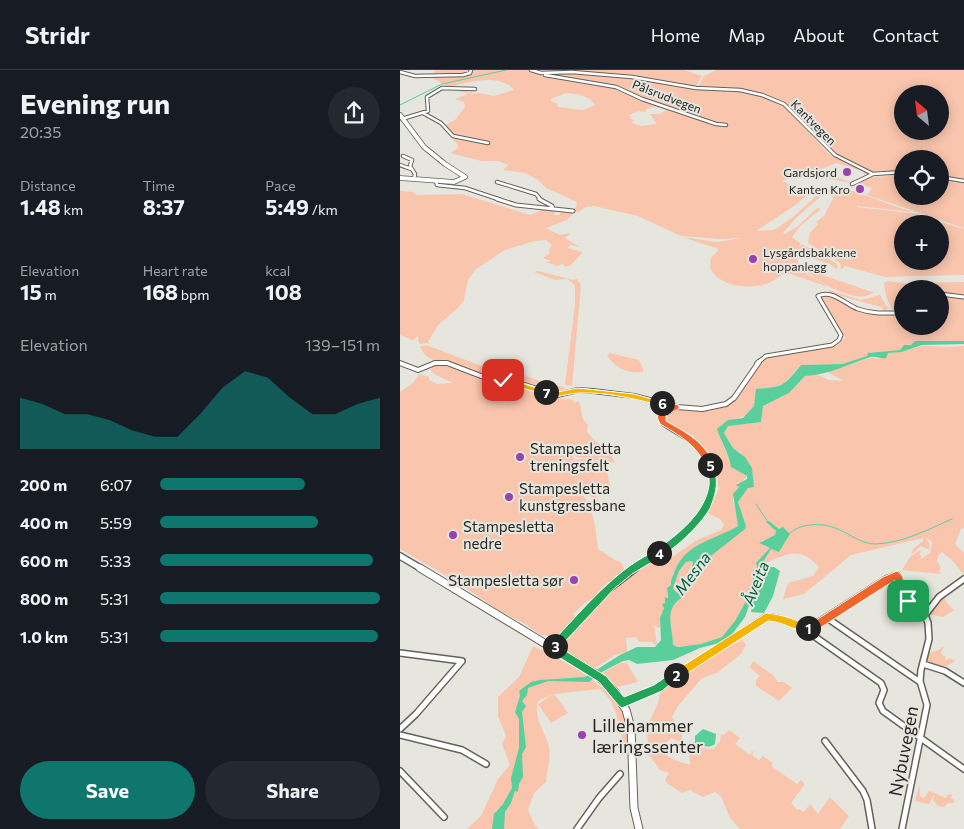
<!DOCTYPE html>
<html lang="en">
<head>
<meta charset="utf-8">
<style>
  :root { --surface:#171b24; --page:#242831; --text:#f1f3f6; --muted:#9ea1a6; --line:#363941; --accent:#0f766e }
  body { margin:0; font-family:Commissioner,sans-serif; background:var(--page); color:var(--text); height:100vh; display:flex; flex-direction:column; font-size:19px; white-space:nowrap }
  * { box-sizing:border-box; margin:0 }
  p { font-size:16px; color:var(--muted) }
  .icon { flex:none; width:28px; height:28px; fill:none; stroke:currentColor; stroke-width:2; stroke-linecap:round; stroke-linejoin:round }
  .map { position:relative; flex:1; overflow:hidden }
  .drawer { display:flex; flex-direction:column; background:var(--surface); width:400px }
  .drawer>* { flex:none }
  .needle { width:32px; rotate:332deg }
  .controls { position:absolute; left:494px; top:15px; display:grid; gap:10px }
  .controls a { display:grid; place-items:center; width:55px; height:55px; border-radius:50%; background:var(--surface); box-shadow:0 2px 12px #0003; font-size:25px }
  .pin { position:absolute; display:grid; place-items:center; width:42px; height:42px; color:#fff; margin:-21px; border-radius:10px; box-shadow:0 2px 8px #0006 }
  .km { position:absolute; width:25px; height:25px; margin:-12px; border-radius:50%; background:#222; color:#fff; font-size:14px; line-height:25px; text-align:center }
  .round { display:grid; place-items:center; flex:none; width:52px; height:52px; border-radius:26px; background:var(--page) }
  .overview { display:flex; align-items:center; justify-content:space-between; height:85px; padding:0 20px }
  h1 { font-size:28px; font-weight:700; line-height:38px }
  .stats { display:grid; grid-template-columns:repeat(3,1fr); gap:8px; height:85px; padding:5px 20px }
  .stats div { display:grid; align-content:center }
  .stats b { font-size:21px; font-weight:700 }
  .stats small { font-size:14px; font-weight:400 }
  .stats p { font-size:14px }
  .chart { height:140px; padding:10px 20px }
  .chart p { display:flex; justify-content:space-between }
  .chart svg { width:100%; height:90px; margin-top:5px; fill:var(--accent); opacity:.7 }
  .primary-button { display:flex; gap:10px; margin-top:auto; padding:10px 20px }
  .primary-button a { flex:1; height:58px; border-radius:30px; background:var(--accent); color:#fff; font-size:20px; font-weight:700; line-height:58px; text-align:center }
  .primary-button a+a { background:var(--page); color:var(--text) }
  ul { padding:0 20px; list-style:none; font-size:16px }
  li { display:grid; grid-template-columns:80px 60px 1fr; align-items:center; height:38px }
  li i { height:12px; border-radius:6px; background:var(--accent) }
  header { display:flex; align-items:center; gap:30px; box-sizing:border-box; height:70px; padding:0 25px; background:var(--surface); border-bottom:1px solid var(--line) }
  header strong { font-size:24px }
  nav { display:flex; gap:28px; margin-inline-start:auto; font-size:18px }
  main { display:flex; flex:1; min-height:0 }
  .map>svg:first-child { display:block }
  .green { fill:#f9c5ad; fill-rule:evenodd }
  .water { fill:#5acf9c; fill-rule:evenodd }
  .lines { fill:none; stroke-linecap:round; stroke-linejoin:round }
  .stream { stroke:#5acf9c; stroke-width:1 }
  .street-far3-casing { stroke:#62625b; stroke-width:4.5 }
  .street-far2-casing { stroke:#62625b; stroke-width:5 }
  .street-far1-casing { stroke:#62625b; stroke-width:6 }
  .street-casing { stroke:#62625b; stroke-width:8 }
  .secondary-far2-casing { stroke:#62625b; stroke-width:5.5 }
  .secondary-far1-casing { stroke:#62625b; stroke-width:8 }
  .secondary-casing { stroke:#62625b; stroke-width:9 }
  .street-far3 { stroke:#fff; stroke-width:2.5 }
  .street-far2 { stroke:#fff; stroke-width:3 }
  .street-far1 { stroke:#fff; stroke-width:4 }
  .street { stroke:#fff; stroke-width:5 }
  .secondary-far2 { stroke:#fff; stroke-width:4 }
  .secondary-far1 { stroke:#fff; stroke-width:5.5 }
  .secondary { stroke:#fff; stroke-width:7 }
  .split-1 { fill:#f0652b; stroke:#fff }
  .split-2 { fill:#f5b400; stroke:#fff }
  .split-3 { fill:#22a559; stroke:#fff }
  .split-4 { fill:#22a559; stroke:#fff }
  .split-5 { fill:#22a559; stroke:#fff }
  .split-6 { fill:#f0652b; stroke:#fff }
  .split-7 { fill:#f5b400; stroke:#fff }
  .split-8 { fill:#f5b400; stroke:#fff }
  .poi-dot { fill:#9a42ae; stroke:#e6e6de; stroke-width:2 }
  .labels { text-anchor:middle; dominant-baseline:central; stroke-width:4; stroke-linejoin:round; paint-order:stroke }
  .far-street-label { font-size:12px; fill:#272624; stroke:#e6e6de }
  .far-poi-label { font-size:12px; fill:#272624; stroke:#e6e6de; text-anchor:end }
  .poi-label { font-size:15px; fill:#272624; stroke:#e6e6de; text-anchor:start }
  .water-label { font-size:16px; font-style:italic; fill:#006140; stroke:#e6e6de }
  .near-poi-label { font-size:18px; fill:#272624; stroke:#e6e6de; text-anchor:start }
  .near-street-label { font-size:18px; fill:#272624; stroke:#e6e6de }
</style>
</head>
<body>
<header>
<strong>Stridr</strong>
<nav><a>Home</a><a>Map</a><a>About</a><a>Contact</a></nav>
</header>
<main>
<section class="drawer">
<div class="overview"><div><h1>Evening run</h1><p>20:35</p></div><a class="round"><svg class="icon" aria-label="share" viewBox="0 0 24 24"><path d="M12 15V3M7 8l5-5 5 5M5 13v7h14v-7"/></svg></a></div>
<div class="stats">
<div><p>Distance</p><b>1.48<small> km</small></b></div>
<div><p>Time</p><b>8:37</b></div>
<div><p>Pace</p><b>5:49<small> /km</small></b></div>
</div>
<div class="stats">
<div><p>Elevation</p><b>15<small> m</small></b></div>
<div><p>Heart rate</p><b>168<small> bpm</small></b></div>
<div><p>kcal</p><b>108</b></div>
</div>
<div class="chart"><p><span>Elevation</span>139–151 m</p>
<svg viewBox="0 0 160 44" preserveAspectRatio="none"><path d="M0 44V19L10 22L20 27L30 27L40 30L50 35L60 38L70 38L80 27L90 14L100 6L110 9L120 19L130 27L140 27L150 22L160 19V44z"/></svg>
</div>
<ul>
<li><b>200 m</b>6:07<i style="width:66%"></i></li>
<li><b>400 m</b>5:59<i style="width:72%"></i></li>
<li><b>600 m</b>5:33<i style="width:97%"></i></li>
<li><b>800 m</b>5:31<i style="width:100%"></i></li>
<li><b>1.0 km</b>5:31<i style="width:99%"></i></li>
</ul>
<div class="primary-button"><a>Save</a><a>Share</a></div>
</section>
<div class="map">
<svg width="564" height="759" viewBox="0 0 564 759">
  <rect width="100%" height="100%" fill="#e6e6de"/>
  <path class="green" d="M36,0H129L138,3L188,4L238,9L294,18L337,20L365,27L382,34L429,84L468,103L451,113L399,103L382,111L410,123L394,136L356,161L374,160L393,147L416,126L420,127L396,148L383,163L385,164L398,156L417,138L421,139L400,156L392,167L400,173L399,177L402,174L436,193L438,197L436,199L430,194L395,183L394,185L398,191L400,200L429,217L384,202C369,222 322,222 310,198L311,188L319,179L282,167L317,172L342,168L319,169L281,166L238,146L194,136L186,137L178,142L171,140L176,137L177,132L175,131L146,118L138,110L125,103L103,100L108,95L98,91H82L53,84L51,82L58,78V74L53,70L55,65L47,58L46,55L55,50L65,37L64,32L55,29L68,24L54,20L61,19L62,21L66,20L69,23L71,20L74,21L70,24L79,23L94,26L114,20C99,2 67,13 48,17L31,7ZM166,23C177,24 189,25 195,35L183,40L158,37L157,33L151,31V29ZM253,37L267,39L260,44H250L256,53L255,54L241,56L232,53L234,50L230,48L231,47L229,45L239,41L245,42L247,39ZM436,93L462,101L465,105L450,112L419,100Z
    M134,0H284L302,6L296,17L198,3L144,2Z
    M316,0H564V110L540,106V89H502V101L477,104L439,87L390,36C362,19 329,17 298,17L304,6ZM502,24H540V61H502Z
    M490,104H502V126H540V108L564,112V158L467,125L472,118L456,113L471,107L489,106Z
    M440,119L453,121L512,142L457,136V137L519,144L534,149L523,154H502V191H540V154L533,153L538,151L564,159V205L485,207L445,196L441,200L440,193L408,173L410,163L418,154L416,152L424,146L437,121Z
    M0,121L13,122L17,125L62,124L130,145L144,139L156,140L154,145H159L162,141L174,142L167,150L146,158L160,165L171,163L165,168L180,177L170,175L167,178L183,182L170,196L166,197L162,194L158,196L146,192L151,191L143,188L150,183L149,179L152,175L146,170L135,171L105,180L76,199L68,210L64,230L58,238L38,255L28,272L30,273L20,274L18,271V266L13,270L0,265Z
    M138,201L173,210L177,209L181,215L172,316L165,315L175,235V216L168,209L155,210L134,202Z
    M411,201L469,221L474,222C458,236 421,213 407,202Z
    M489,211L503,213L564,212V226L540,223V219H502L499,223L502,229V241L492,240L486,226L484,213Z
    M429,220L461,230L480,225L488,239L484,241L481,237L430,223Z
    M540,225L564,228V271H535L507,275L500,280L469,283L467,286L442,294L401,295C384,315 383,317 356,319C356,324 356,330 355,335C347,356 322,340 321,367C321,374 330,387 331,397L347,406L342,412L337,413L339,416C328,433 336,435 339,453C331,470 290,465 275,500C272,506 270,510 271,515L267,518C268,532 261,541 261,556L258,558L254,554L257,574L254,575L253,572H239L236,567L226,568L227,582L215,585L195,598L161,580V575L166,568L213,518L231,503L259,485H264L269,489L297,470L321,460L324,455L320,449L307,443L319,419L314,387L292,365L265,352L264,349C271,334 291,343 303,341C309,341 316,339 322,337C345,329 346,301 365,289C385,277 418,282 440,274L445,267L422,230L423,226C436,225 443,235 455,239C471,244 486,244 502,244V256H540Z
    M26,275L87,298L110,300L145,313L164,317L165,319L159,322L149,321L132,314L81,304L31,289L25,285L20,277Z
    M524,276L548,277L564,276V458L561,459L555,474L564,483V505L552,490L542,482L538,486L537,491L541,498L539,501L541,504L502,500L510,487L520,480L521,482L519,484L522,487L516,492L530,483L532,472L525,467L529,473L530,480L521,476L511,485L513,479L523,471V468L451,485L404,524L383,529L388,513L413,506L419,497C400,475 387,484 363,494L371,479L379,482L390,464L379,459L369,451L366,452L376,461L375,465L370,469L363,470L360,473L370,478L357,493V496L345,534L335,551L322,567L301,574L275,577L273,575L269,542L290,515L302,493L346,456L338,432L353,411L352,398L341,383L333,378L324,363L328,355L361,351L363,336L389,323L405,306L418,305L429,310L444,311L427,302C442,299 467,285 479,289L488,283Z
    M210,283L239,290L244,301C231,306 213,297 207,285Z
    M39,295L51,297L90,311L167,330L166,328L175,331L173,334L179,331L183,349L188,355L187,362L196,372L207,378L215,393L177,387L171,383V386L175,388L171,391C179,388 202,388 206,398C208,403 208,410 210,415L206,419L202,415L199,416L195,423L199,431L178,419C194,437 195,456 198,479L215,490L221,492L225,501L202,517L193,529L187,531L173,544L177,549L159,567L141,565L125,554L98,540L57,512L0,479V322L13,313L19,304L29,307V310L37,314L53,313L36,305L30,300L33,296Z
    M292,491L293,493L277,523L273,518L279,501L286,492Z
    M543,525L546,526L545,531L554,540L543,547L529,544Z
    M342,570L346,574L341,584L317,603L302,608L278,636L272,647L281,662L282,669L280,672L271,668L261,678C265,688 280,692 290,695L289,677L314,679L320,671L321,664L324,665L329,660L340,668L335,674L350,685L355,679L352,685L359,690L363,686L373,693L371,696L397,714L401,710L405,714L391,733L397,740L399,739L404,742L410,734L418,744L430,727L449,746L440,759H340L330,748L321,726L315,722L303,727L290,720L282,723L267,713L265,710L269,703L260,700L244,678L248,672L247,657L258,633L261,620L268,612L287,603L301,592Z
    M133,576C163,590 212,615 224,647C228,658 227,670 227,682H225C219,659 219,635 200,619L154,624L168,643L151,653L138,634L154,624L138,631C133,647 145,662 149,676C151,686 147,702 146,712L134,723L128,740L135,756L139,759H67L81,746L98,709L110,695L102,674L106,666L98,646V627L119,607Z
    M542,577H544L541,582L543,586H545V591L550,588L555,591L542,599L527,590L528,583L539,580Z
    M353,591L373,605L378,612H384L392,618L379,631L356,616V610L360,606L350,598Z
    M221,593H227L238,612L216,617L202,603Z
    M519,716C522,720 516,725 524,728L529,721L546,728L547,725L552,724L551,728L554,730V733H548L544,737L538,736L533,730L534,724L529,734L515,731Z"/>
  <path class="water" d="M515,271H564V274L522,275L501,282L488,283L486,288C481,289 475,286 471,287C448,294 429,305 405,306L389,323L363,336L361,352L328,356L324,363L333,378L345,387L352,398L354,417L348,418L338,432L346,456L345,459L302,493L281,528C263,541 273,557 273,575L278,577L301,574L322,567L335,551L345,533L357,496L356,493L370,478L359,473L375,465L376,461L366,452L369,451L379,459L383,457L390,464L379,482L371,479L365,489L354,522L366,497H374L380,501L373,526L364,543L351,542L354,522L345,547L327,571L300,578L273,590L237,594L229,590L223,591L202,602L189,612L148,611L128,618L127,625L122,631L126,636L122,642L126,677L122,684L123,707L119,714L118,722L115,721L111,733L105,742L104,759H92L94,744L103,734L112,718L111,708L119,678V649L115,642L120,626L119,621L131,612L140,610L185,607L220,585L237,577H255L261,570L260,548L264,538L262,534L265,533V527L268,528L267,518L271,515C270,510 273,506 275,500C287,472 315,470 338,456L333,424L339,417L336,415L347,409V406L331,397C329,383 321,372 317,359L328,350L343,348L354,336L356,319C383,317 384,316 401,295L442,294L467,286L468,283L500,280L504,275H511ZM292,491L293,493L290,502L277,523L273,518L279,501L286,492Z
    M303,659L316,664L315,674C310,678 301,677 295,673V666Z"/>
  <g class="lines">
    <path class="stream" d="M0,35L42,14L106,0
      M356,434L368,452
      M389,464C395,458 402,456 410,455C440,451 454,474 475,474C503,473 527,460 552,449"/>
    <g class="street-far3-casing">
      <path id="street-far3" d="M131,0L141,3L172,2L232,7L296,18L340,20L362,25L384,34L435,85L473,104
        M0,2L15,6L63,5L70,3L71,0
        M145,5L216,17L242,29L316,54L326,55
        M23,43L41,53L53,66L88,73
        M2,49L28,41L27,27L42,18L75,19
        M3,86L12,90L10,96L15,104L14,109
        M0,95L11,99
        M540,107L564,111
        M36,111L37,115L65,118L101,130
        M97,112L136,124L141,130
        M452,114L473,104L502,102"/>
    </g>
    <g class="street-far2-casing">
      <path id="street-far2" d="M97,129L116,135L173,141
        M139,129L152,136L153,139
        M502,223V225
        M540,224L564,227
        M34,293H48
        M357,293L366,286L432,275L439,270L441,265L418,226C432,219 445,234 458,239C472,244 487,243 502,243"/>
    </g>
    <g class="street-far1-casing">
      <path id="street-far1" d="M0,293L18,300L35,293H47L81,306L118,313L157,325L178,320L193,321L234,326L277,337L302,339L326,334L334,328L359,292
        M234,499C266,478 325,446 311,400C308,392 307,385 301,379C291,368 275,362 263,353V344L275,338"/>
    </g>
    <g class="street-casing">
      <path id="street" d="M525,545L539,527L564,509
        M427,548L520,612
        M411,564L481,613L484,620L479,633L483,641L564,699
        M153,578L205,522L236,498
        M0,583L62,591L16,644L0,659
        M523,594L545,601L564,613
        M222,633L258,618L366,547C382,546 395,558 411,557L486,509L497,505L508,531L525,545
        M0,665L62,680L86,694
        M425,671L463,721L467,730L472,759
        M0,701L44,747
        M177,759L199,728L220,704
        M502,759L527,635L520,611L521,600L529,569L528,553L525,545"/>
    </g>
    <g class="secondary-far2-casing">
      <path id="secondary-far2" d="M0,45L24,77L45,94L65,107L54,112L0,108"/>
    </g>
    <g class="secondary-far1-casing">
      <path id="secondary-far1" d="M0,486L22,499"/>
    </g>
    <g class="secondary-casing">
      <path id="secondary" d="M20,498L197,605L215,622L226,640L231,658L234,738L239,759"/>
    </g>
    <use href="#street-far3" class="street-far3"/>
    <use href="#street-far2" class="street-far2"/>
    <use href="#street-far1" class="street-far1"/>
    <use href="#street" class="street"/>
    <use href="#secondary-far2" class="secondary-far2"/>
    <use href="#secondary-far1" class="secondary-far1"/>
    <use href="#secondary" class="secondary"/>
  </g>
  <path class="split-1" d="M497,501L502,505L512,531L511,533H504L495,510L420,558L408,562L404,561V555L413,552L483,507Z"/>
  <path class="split-2" d="M366,543C385,545 394,550 411,555L412,558L408,562C392,560 384,552 368,551L280,608H273V602Z"/>
  <path class="split-3" d="M155,572L158,573L159,577L206,606L224,627L254,615L276,600L281,605L262,621L222,638L219,636L199,612L149,581V575Z"/>
  <path class="split-4" d="M259,480L263,483L262,486L232,504L215,518L158,579H151V573C180,543 219,494 259,480Z"/>
  <path class="split-5" d="M310,392L314,395C318,412 317,420 311,436C307,448 268,489 255,486V481C278,464 305,444 309,415C310,409 307,401 306,395Z"/>
  <path class="split-6" d="M260,331L279,335V339L266,345V351C287,363 305,372 314,395L313,397H307C296,375 281,366 260,354L257,347L260,342L269,337L260,335Z"/>
  <path class="split-7" d="M178,318L234,324L266,333L262,336C236,329 207,322 180,323C166,323 154,331 142,322L146,320L157,322Z"/>
  <path class="split-8" d="M103,308L148,321L149,322L146,325L101,312L100,310Z"/>
  <g class="poi-dot">
    <circle cx="447" cy="102" r="5"/>
    <circle cx="460" cy="119" r="5"/>
    <circle cx="353" cy="189" r="5"/>
    <circle cx="120" cy="387" r="5"/>
    <circle cx="109" cy="427" r="5"/>
    <circle cx="53" cy="465" r="5"/>
    <circle cx="174" cy="510" r="5"/>
    <circle cx="182" cy="665" r="5"/>
  </g>
  <g class="labels">
    <g class="far-street-label">
      <text transform="translate(267 26) rotate(21)">Pålsrudvegen</text>
      <text transform="translate(414 52) rotate(45)">Kantvegen</text>
    </g>
    <g class="far-poi-label">
      <text x="437" y="102">Gardsjord</text>
      <text x="450" y="119">Kanten Kro</text>
      <text x="363" y="182" text-anchor="start">Lysgårdsbakkene<tspan x="363" dy="14">hoppanlegg</tspan></text>
    </g>
    <g class="poi-label">
      <text x="130" y="378">Stampesletta<tspan x="130" dy="17">treningsfelt</tspan></text>
      <text x="119" y="418">Stampesletta<tspan x="119" dy="17">kunstgressbane</tspan></text>
      <text x="63" y="456">Stampesletta<tspan x="63" dy="17">nedre</tspan></text>
      <text x="164" y="510" text-anchor="end">Stampesletta sør</text>
    </g>
    <g class="water-label">
      <text transform="translate(292 503) rotate(-53)">Mesna</text>
      <text transform="translate(355 513) rotate(-68)">Åveita</text>
    </g>
    <g class="near-poi-label">
      <text x="192" y="655">Lillehammer<tspan x="192" dy="21">læringssenter</tspan></text>
    </g>
    <g class="near-street-label">
      <text transform="translate(503 681) rotate(-79)">Nybuvegen</text>
    </g>
  </g>
</svg>
<div class="controls">
<a><svg class="needle" viewBox="-14 -14 28 28"><path d="M0-13l5 13h-10z" fill="#e53935"/><path d="M0 13l5-13h-10z" fill="#9ea1a6"/></svg></a>
<a><svg class="icon" aria-label="locate" viewBox="0 0 24 24"><circle cx="12" cy="12" r="6"/><path d="M12 2v4M12 18v4M2 12h4M18 12h4"/></svg></a>
<a>+</a>
<a>−</a>
</div>
<div class="pin" style="left:508px;top:531px;background:#1e9e55"><svg class="icon" aria-label="arrive" viewBox="0 0 24 24"><path d="M6 21V4h12l-3 4 3 4H6"/></svg></div>
<div class="pin" style="left:103px;top:310px;background:#d93025"><svg class="icon" aria-label="check" viewBox="0 0 24 24"><path d="M5 12l5 5 9-10"/></svg></div>
<b class="km" style="left:408px;top:558px">1</b>
<b class="km" style="left:276px;top:605px">2</b>
<b class="km" style="left:155px;top:576px">3</b>
<b class="km" style="left:259px;top:483px">4</b>
<b class="km" style="left:310px;top:395px">5</b>
<b class="km" style="left:262px;top:333px">6</b>
<b class="km" style="left:146px;top:322px">7</b>
</div>
</main>
</body>
</html>
